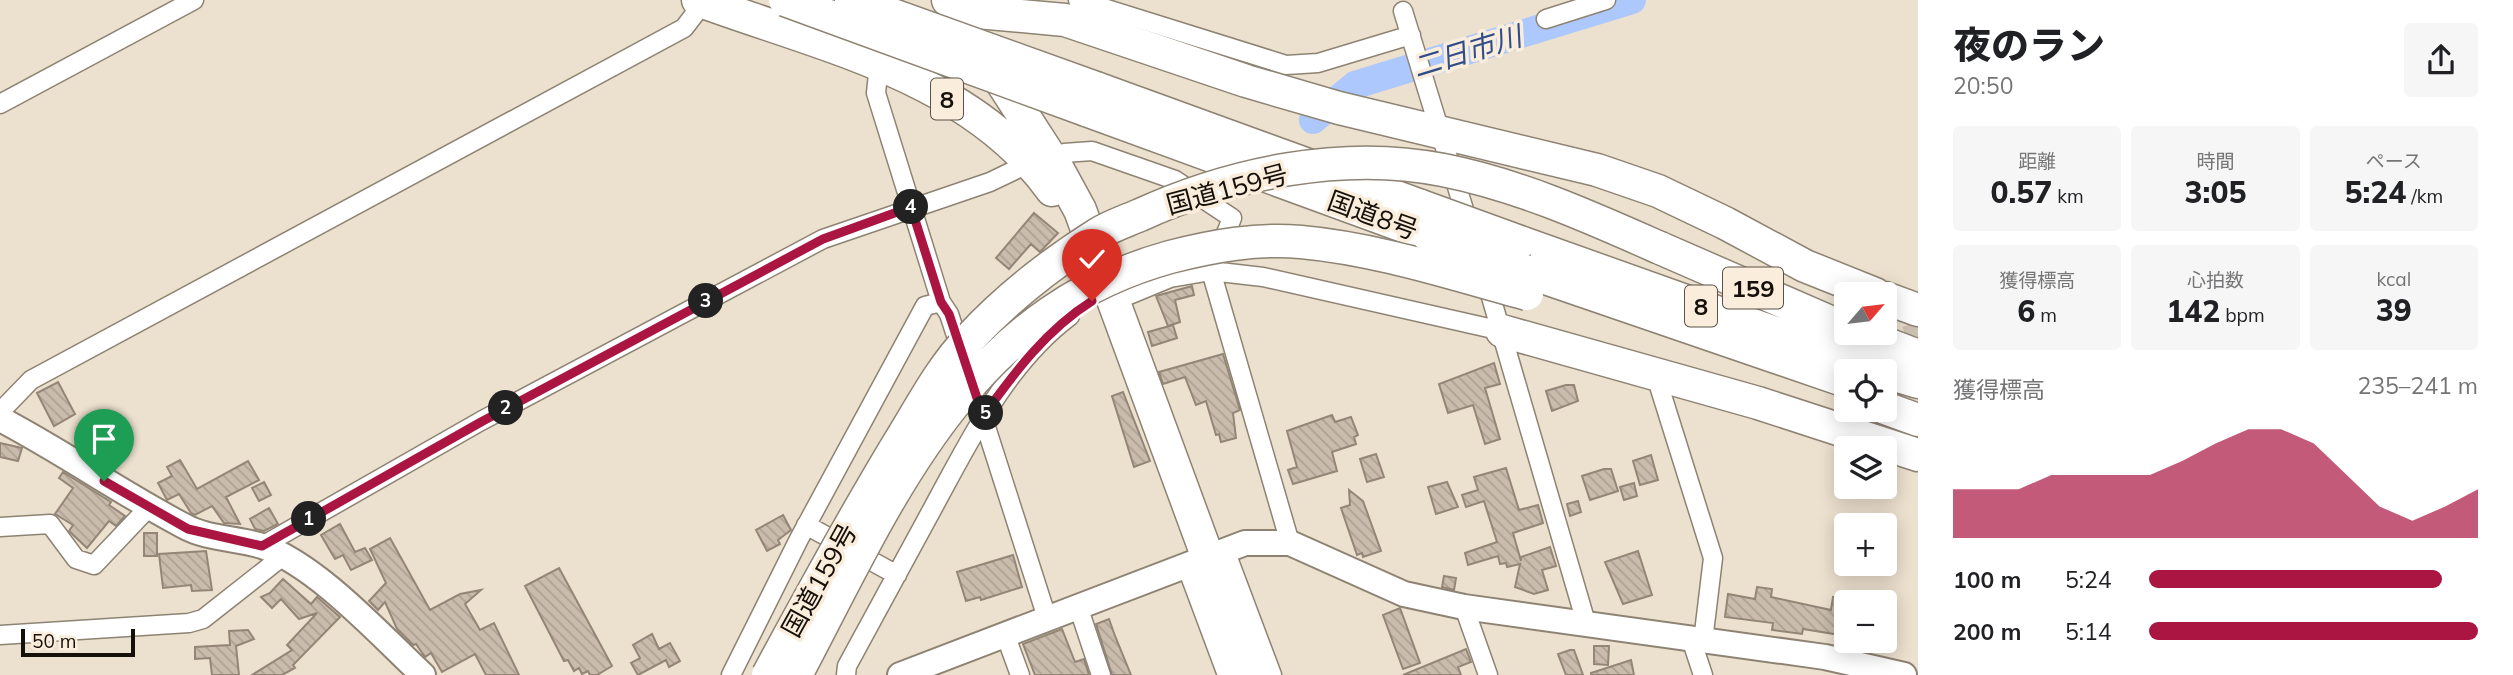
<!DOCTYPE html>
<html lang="ja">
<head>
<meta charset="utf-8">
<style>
  :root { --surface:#fff; --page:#f6f6f6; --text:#202124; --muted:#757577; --accent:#aa1542 }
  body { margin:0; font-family:Mulish,"Noto Sans JP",sans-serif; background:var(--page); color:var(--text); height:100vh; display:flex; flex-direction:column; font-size:26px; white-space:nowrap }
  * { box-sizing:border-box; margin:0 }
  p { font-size:23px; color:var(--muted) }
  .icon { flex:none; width:38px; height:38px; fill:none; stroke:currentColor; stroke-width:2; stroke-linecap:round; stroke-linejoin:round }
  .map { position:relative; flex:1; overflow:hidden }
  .sheet { display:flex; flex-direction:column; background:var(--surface); width:595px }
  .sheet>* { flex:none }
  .needle { width:46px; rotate:62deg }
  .tools { position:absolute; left:1834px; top:282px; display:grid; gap:14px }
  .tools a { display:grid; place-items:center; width:63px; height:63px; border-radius:7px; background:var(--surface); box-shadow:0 4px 18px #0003; font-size:35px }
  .scale { position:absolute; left:21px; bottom:18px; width:114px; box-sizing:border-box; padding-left:7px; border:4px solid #15100a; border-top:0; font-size:19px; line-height:24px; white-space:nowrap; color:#15100a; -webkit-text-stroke:5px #faeddb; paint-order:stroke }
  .pin { position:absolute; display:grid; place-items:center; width:60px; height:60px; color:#fff; margin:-72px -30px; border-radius:50% 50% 50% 0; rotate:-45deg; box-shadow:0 0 7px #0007 }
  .pin .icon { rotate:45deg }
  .km { position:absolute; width:35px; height:35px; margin:-18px; border-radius:50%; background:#222; color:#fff; font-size:19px; line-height:35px; text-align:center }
  .round { display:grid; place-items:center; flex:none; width:74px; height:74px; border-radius:7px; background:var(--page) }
  .overview { display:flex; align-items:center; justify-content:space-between; height:119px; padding:0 35px }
  h1 { font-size:38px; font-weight:800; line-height:52px }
  .figures { display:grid; grid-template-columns:repeat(3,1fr); gap:10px; height:119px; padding:7px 35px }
  .figures div { display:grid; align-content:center; border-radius:7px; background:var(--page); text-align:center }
  .figures b { font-size:30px; font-weight:800 }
  .figures small { font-size:19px; font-weight:400 }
  .figures p { font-size:19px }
  .chart { height:196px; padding:14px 35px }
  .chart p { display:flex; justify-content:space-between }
  .chart svg { width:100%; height:126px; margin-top:7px; fill:var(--accent); opacity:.7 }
  ul { padding:0 35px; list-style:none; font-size:23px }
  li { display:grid; grid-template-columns:112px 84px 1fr; align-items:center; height:52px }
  li i { height:18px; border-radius:9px; background:var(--accent) }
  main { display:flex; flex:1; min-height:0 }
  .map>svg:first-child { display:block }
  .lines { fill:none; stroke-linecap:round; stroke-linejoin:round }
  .river { stroke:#adc8fc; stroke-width:28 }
  .building { fill:url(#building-back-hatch); stroke:#938677; stroke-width:2 }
  .street-tunnel { stroke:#ccc1b1; stroke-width:18; stroke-dasharray:18 9; stroke-linecap:butt }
  .street-casing { stroke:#8e8373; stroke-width:21 }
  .secondary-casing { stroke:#8e8373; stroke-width:28 }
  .highway-casing { stroke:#8e8373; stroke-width:35 }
  .street { stroke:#fff; stroke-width:18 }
  .secondary { stroke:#fff; stroke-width:24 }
  .highway { stroke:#fff; stroke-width:32 }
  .highway-bridge-casing { stroke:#8e8373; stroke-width:35; stroke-linecap:butt }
  .highway-bridge { stroke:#fff; stroke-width:32 }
  .route-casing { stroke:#fff; stroke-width:14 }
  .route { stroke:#aa1542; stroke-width:9 }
  .labels { text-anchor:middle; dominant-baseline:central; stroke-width:7; stroke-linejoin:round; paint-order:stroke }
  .shield { fill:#faeddb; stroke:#5a5249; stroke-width:2 }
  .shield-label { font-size:24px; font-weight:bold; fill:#15100a }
  .street-label { font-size:26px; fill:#15100a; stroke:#faeddb }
  .water-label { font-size:28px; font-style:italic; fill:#2f4d8b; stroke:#faeddb }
</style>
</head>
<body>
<main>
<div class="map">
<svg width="1918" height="675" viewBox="0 0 1918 675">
  <defs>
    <pattern id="building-back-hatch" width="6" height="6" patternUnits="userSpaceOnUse" patternTransform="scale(1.75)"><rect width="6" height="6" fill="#cabcac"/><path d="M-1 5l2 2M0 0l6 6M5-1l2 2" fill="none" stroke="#ada193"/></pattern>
  </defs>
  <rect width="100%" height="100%" fill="#ece0ce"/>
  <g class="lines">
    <path class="river" d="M1313,120L1355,85L1632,0"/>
  </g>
  <path class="building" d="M1034,213L1058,233L1040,252L1031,244L1009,269L996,258Z
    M1192,286L1194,295L1175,300L1180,322L1168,326L1156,296Z
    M1173,325L1177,338L1152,346L1148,332Z
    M1223,354L1240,410L1233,413L1236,438L1221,442L1219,434L1216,435L1206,401L1196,405L1185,377L1163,384L1159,372Z
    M1494,363L1500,384L1485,388L1500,439L1485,444L1473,405L1448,413L1439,384Z
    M58,382L75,414L54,426L37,393Z
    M1566,385H1574L1578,401L1552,411L1546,391Z
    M1123,392L1150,461L1134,467L1112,396Z
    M1332,415L1335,422L1351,417L1358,435L1354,437L1356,444L1332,452L1337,471L1293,484L1288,470L1297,467L1287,431Z
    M87,439L99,447L93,456L81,448Z
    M0,443L22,448L18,461L0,457Z
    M1376,454L1384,477L1367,482L1360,459Z
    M1651,455L1658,480L1640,485L1633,461Z
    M180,460L197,489L248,461L259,480L226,497L240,524L224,523L212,506L195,515L191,513L179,494L167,500L158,483L172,476L167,467Z
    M1506,468L1519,510L1538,505L1543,523L1513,533L1521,561V557L1550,547L1556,566L1542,570L1548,590L1534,594L1515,587L1520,564L1507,567L1506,563L1500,564L1498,556L1468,565L1465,553L1497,542L1484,501L1466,507L1462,495L1478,490L1474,477Z
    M1604,469H1611L1618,491L1590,500L1582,476Z
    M63,472L111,502L109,505L125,516L116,526L109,521L87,548L69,531L73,525L55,514L73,488L59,478Z
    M264,482L271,495L259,501L252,488Z
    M1447,482L1458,507L1436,514L1428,487Z
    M1634,483L1637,496L1624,500L1620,487Z
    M1349,490L1363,501L1381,551L1363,557L1362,553L1357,555L1341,508L1350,505Z
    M1578,501L1581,512L1570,516L1567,504Z
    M269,508L278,524L264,531L255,529L250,519Z
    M783,515L791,530L778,540L780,544L767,551L756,530Z
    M340,524L355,552L365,548L372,560L351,570L343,555L335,559L321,535Z
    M144,533H157V556H144Z
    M390,538L430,610L460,594L481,590L465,604L480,630L494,623L519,675H486L475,654L442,672L431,653L425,657L416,644L413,645L397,629L385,602L378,610L369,601L386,583L370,549Z
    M206,551L212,590L192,591L191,585L163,588L159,554Z
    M1638,551L1652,595L1623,604L1605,562Z
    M1013,555L1022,587L981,600L980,597L966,601L957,572Z
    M559,568L612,666L597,675H590L588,671L582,674L579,668L574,671L568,660L564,661L525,586Z
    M1444,576L1456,578L1454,590L1442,587Z
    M283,579L311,604L317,597L340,617L293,665L295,668L282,675H252L292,650L287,645L317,613L299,619L281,599L272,608L261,597L270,593Z
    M1757,587L1772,589L1771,597L1831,610L1833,597L1846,599V636L1803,629L1802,634L1772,630L1773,623L1725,617L1728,594L1755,599Z
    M1400,608L1420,663L1403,669L1383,615Z
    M1109,619L1115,636L1131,675H1112L1096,624Z
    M1062,629L1075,662L1084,659L1089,675H1035L1023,644Z
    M248,630L254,639L236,646L239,675H212L210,658L195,659V647L230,645L229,631Z
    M652,634L659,649L670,643L680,661L669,667L666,660L638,675L631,663L640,658L633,645Z
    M1594,646H1609L1608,665L1594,664Z
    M1466,649L1471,662L1458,667L1461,675H1403Z
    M1570,650H1574L1583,675H1566L1558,654Z
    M1631,660L1634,675H1591V673Z"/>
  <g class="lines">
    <path class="street-tunnel" d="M1911,324L1918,346"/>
    <g class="street-casing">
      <path id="street" d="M1078,0L1286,65L1318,63L1411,35
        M1403,11L1469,226
        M1546,19L1606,0
        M879,64L876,93L941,302L949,314L962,354
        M0,104L194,0
        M1064,153L1092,151L1175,180L1232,218L1211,271L1290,543
        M1486,280L1587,626
        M1112,302L1170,278L1211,271L1263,277L1502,331
        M1660,374V389L1713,558L1703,641
        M971,380L1047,618
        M0,412L31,380L684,28L704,2
        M806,525L897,575
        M0,527L50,524L76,559L94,565L149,507
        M262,546L481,421L823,239L990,182L1017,169
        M1225,550L1272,675
        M1186,565L1227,675
        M1078,606L1101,675
        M1464,607L1488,675
        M1005,634L1020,675
        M0,635L189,623L203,619L283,556
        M1691,639L1703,675
        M731,675L799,539L925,306L941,302
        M846,675L847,666C876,613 905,560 934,506C971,438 1007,363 1070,316"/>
    </g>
    <g class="secondary-casing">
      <path id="secondary" d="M0,419C63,452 121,493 184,526C207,539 237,538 262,546C318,566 379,634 423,675
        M900,675L1245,543H1290L1404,594L1464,607L1825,657L1904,675"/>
    </g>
    <g class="highway-casing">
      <path id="highway" d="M698,0C822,46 970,76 1052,190
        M948,0L977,12L1065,20L1246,81L1339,108L1597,170L1658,191L1725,223L1805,266L1875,294
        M990,64L1056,166L1080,210L1251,675
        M1096,88L1421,206
        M1086,110L1428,235
        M1520,242L1882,371
        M1660,248L1846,329
        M1525,271L1846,381
        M1885,298L1918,310
        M1502,331L1758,403L1918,455
        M1856,332L1918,356
        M1885,372L1918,382
        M1885,408L1918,420"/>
    </g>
    <use href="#street" class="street"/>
    <use href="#secondary" class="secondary"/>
    <use href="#highway" class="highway"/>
    <g class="highway-bridge-casing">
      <path id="highway-bridge" d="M785,0L1086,110
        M851,0L1096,88
        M1421,206L1520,242
        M1428,235L1525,271
        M768,675C810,597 852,520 898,444C920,409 940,369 969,339C1006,299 1052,263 1098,234C1111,226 1126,221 1140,215C1232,173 1343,150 1443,170C1519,185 1590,217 1660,248
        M796,675C888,501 963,314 1170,257C1213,246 1256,238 1301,242C1378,249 1453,274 1527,294"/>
    </g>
    <use href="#highway-bridge" class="highway-bridge"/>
  </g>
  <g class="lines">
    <g class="route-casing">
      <path id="route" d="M104,481L188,529L262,546L481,422L823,239L911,207L941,302L949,314L983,416C1015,372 1046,330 1092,301"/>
    </g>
    <use href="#route" class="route"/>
  </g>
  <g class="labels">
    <g class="shield">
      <rect x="931" y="78.5" width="32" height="41" rx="5"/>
      <rect x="1723" y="267.5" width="60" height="41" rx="5"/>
      <rect x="1685" y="285.5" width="32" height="41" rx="5"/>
    </g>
    <g class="shield-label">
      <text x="947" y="99">8</text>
      <text x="1753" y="288">159</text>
      <text x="1701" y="306">8</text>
    </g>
    <g class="street-label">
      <text transform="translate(1227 189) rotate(-15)">国道159号</text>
      <text transform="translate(1373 215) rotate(20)">国道8号</text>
      <text transform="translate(819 580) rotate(-61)">国道159号</text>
    </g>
    <g class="water-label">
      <text transform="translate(1467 51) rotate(-17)">二日市川</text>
    </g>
  </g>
</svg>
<div class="tools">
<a><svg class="needle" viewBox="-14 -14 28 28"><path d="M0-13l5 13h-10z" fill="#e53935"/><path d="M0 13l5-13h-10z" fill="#757577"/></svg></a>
<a><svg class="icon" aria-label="locate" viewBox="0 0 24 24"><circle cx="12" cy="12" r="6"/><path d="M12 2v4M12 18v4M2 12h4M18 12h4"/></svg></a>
<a><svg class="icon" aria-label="layers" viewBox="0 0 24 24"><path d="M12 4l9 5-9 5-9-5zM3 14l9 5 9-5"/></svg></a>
<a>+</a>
<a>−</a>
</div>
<div class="scale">50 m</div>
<div class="pin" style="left:104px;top:481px;background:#1e9e55"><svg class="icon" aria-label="arrive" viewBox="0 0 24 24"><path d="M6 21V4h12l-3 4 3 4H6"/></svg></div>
<div class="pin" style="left:1092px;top:301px;background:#d93025"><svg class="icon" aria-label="check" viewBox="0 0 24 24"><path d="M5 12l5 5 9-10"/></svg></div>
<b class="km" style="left:309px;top:519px">1</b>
<b class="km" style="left:506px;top:408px">2</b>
<b class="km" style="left:706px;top:301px">3</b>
<b class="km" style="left:911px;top:207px">4</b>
<b class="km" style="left:986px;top:413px">5</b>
</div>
<section class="sheet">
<div class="overview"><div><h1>夜のラン</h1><p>20:50</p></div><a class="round"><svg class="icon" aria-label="share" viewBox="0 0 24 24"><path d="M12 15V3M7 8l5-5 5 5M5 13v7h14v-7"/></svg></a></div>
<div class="figures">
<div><p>距離</p><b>0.57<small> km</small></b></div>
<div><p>時間</p><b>3:05</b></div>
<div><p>ペース</p><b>5:24<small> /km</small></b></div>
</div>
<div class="figures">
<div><p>獲得標高</p><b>6<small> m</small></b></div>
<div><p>心拍数</p><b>142<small> bpm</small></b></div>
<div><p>kcal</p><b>39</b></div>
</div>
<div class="chart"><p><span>獲得標高</span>235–241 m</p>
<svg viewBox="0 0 160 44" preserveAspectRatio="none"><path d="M0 44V27L10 27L20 27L30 22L40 22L50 22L60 22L70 17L80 11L90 6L100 6L110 11L120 22L130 33L140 38L150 33L160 27V44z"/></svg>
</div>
<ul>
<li><b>100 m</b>5:24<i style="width:89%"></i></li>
<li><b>200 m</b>5:14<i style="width:100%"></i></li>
</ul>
</section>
</main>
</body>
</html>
